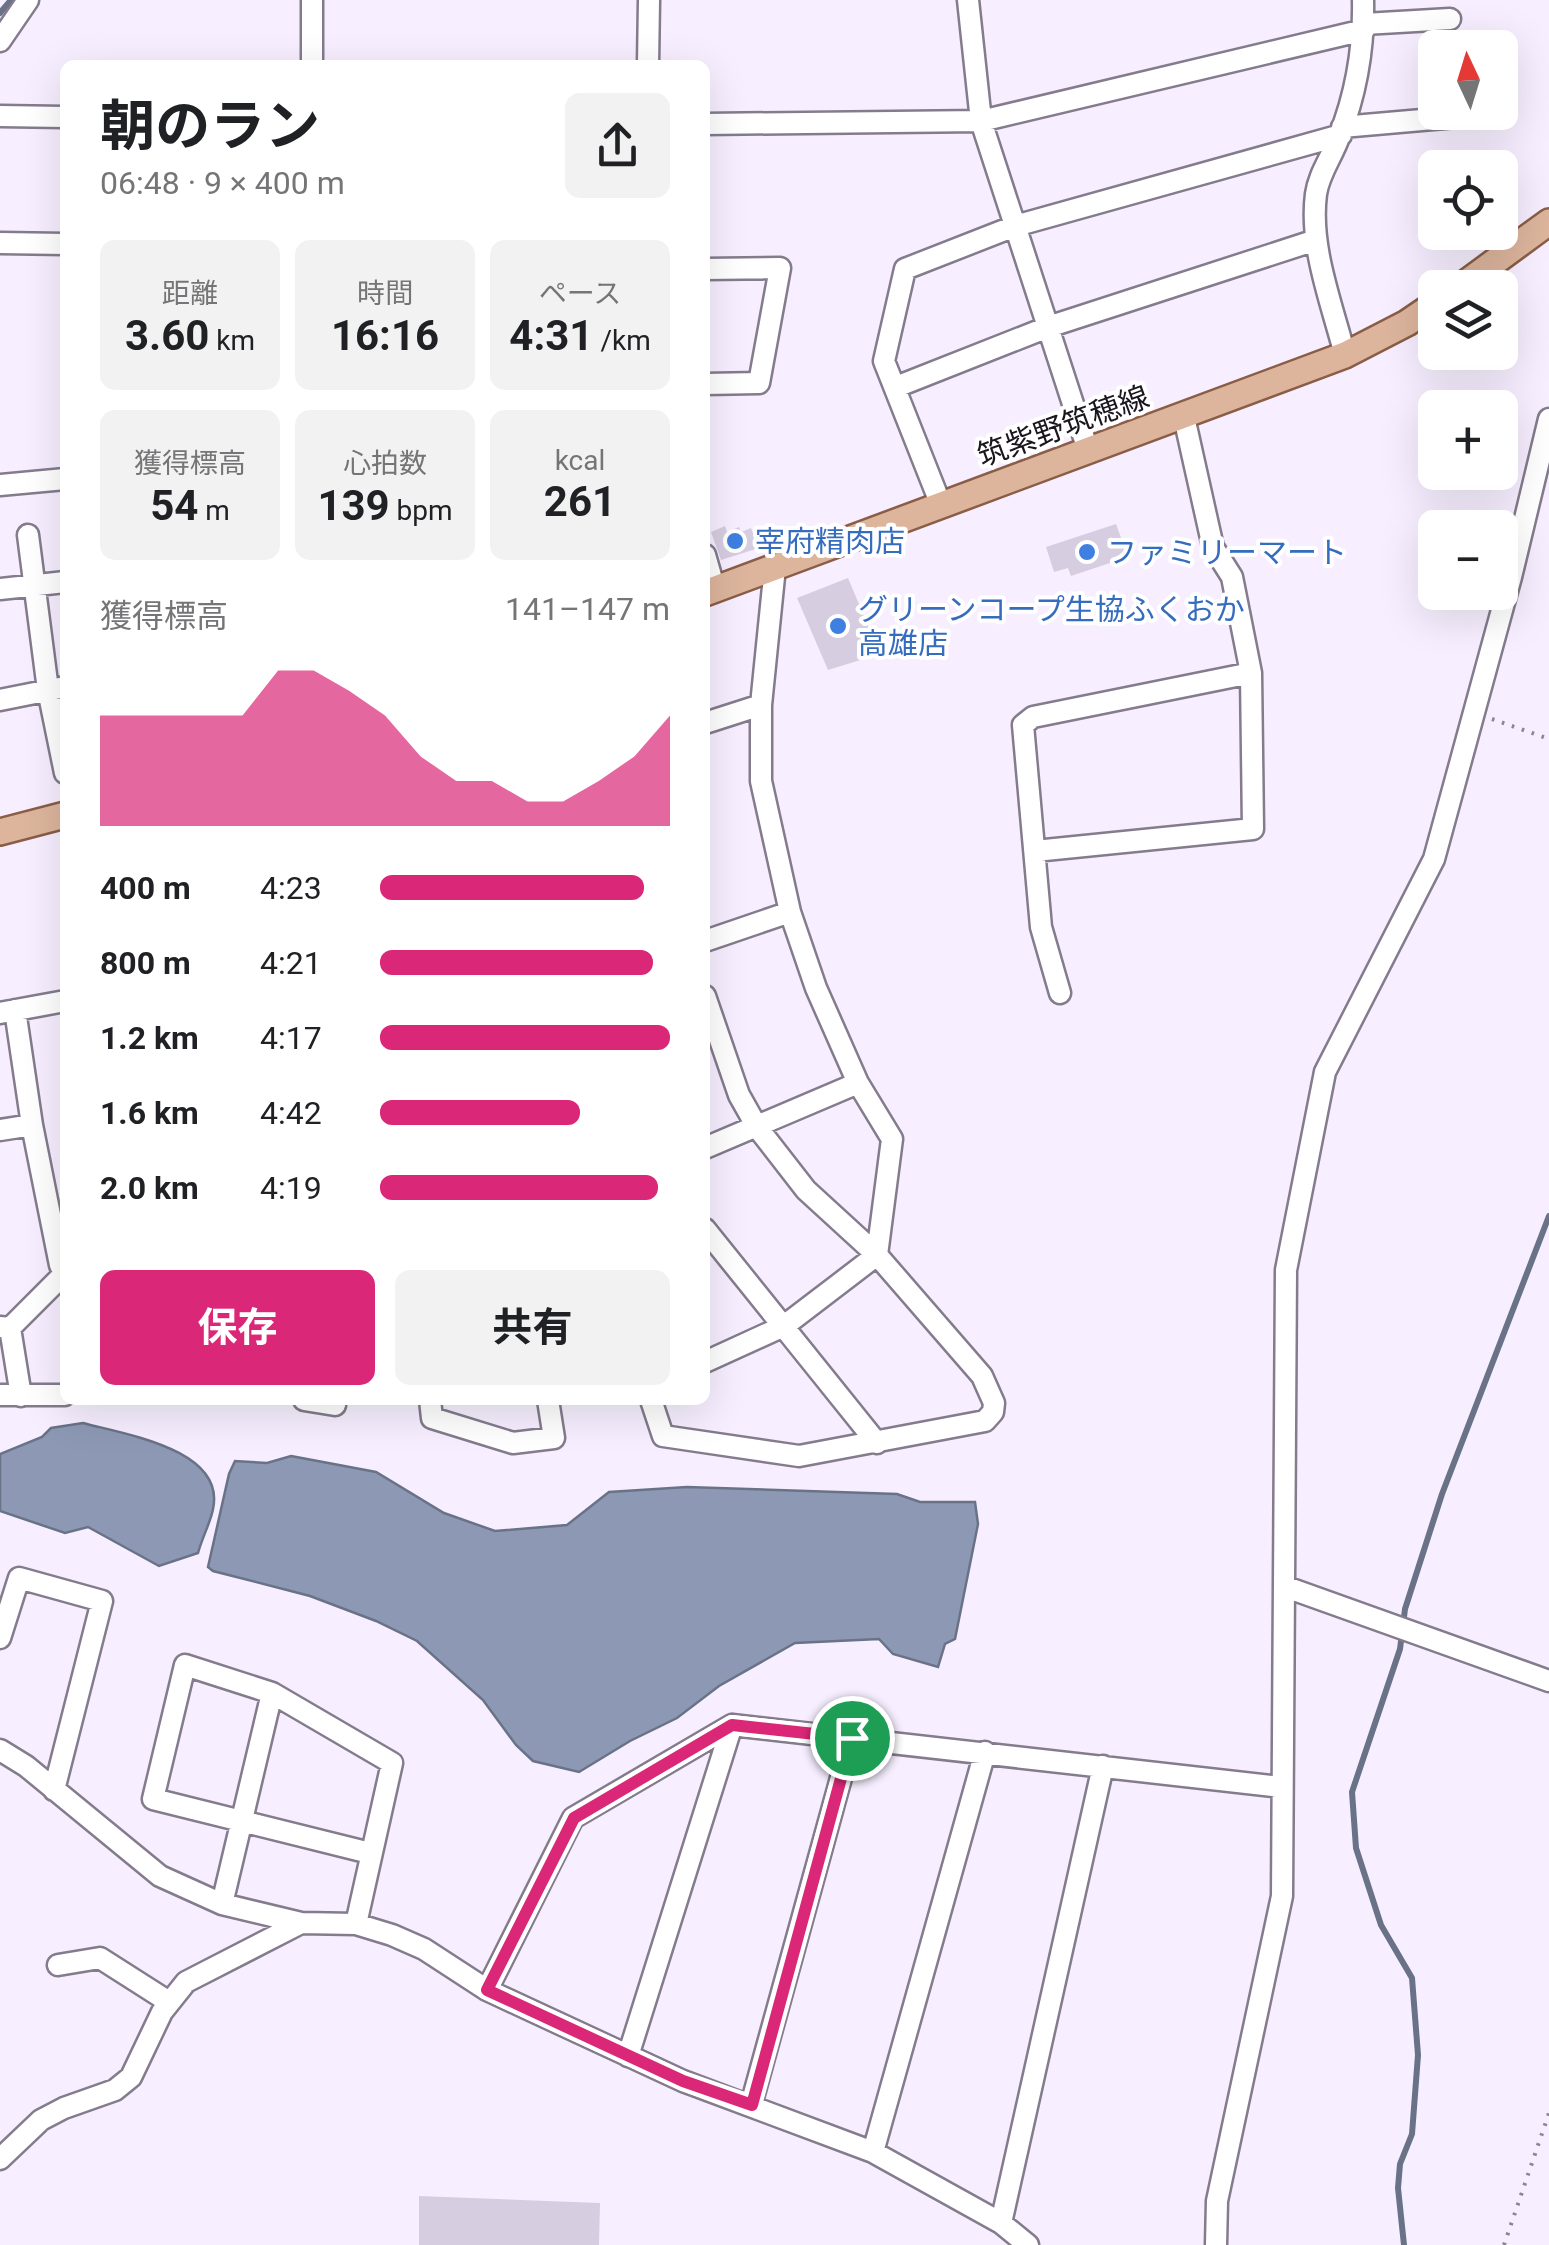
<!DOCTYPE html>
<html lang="ja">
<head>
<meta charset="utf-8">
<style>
  :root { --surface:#fff; --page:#f2f2f2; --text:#202124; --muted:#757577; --accent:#db2777 }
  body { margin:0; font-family:Roboto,"Noto Sans JP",sans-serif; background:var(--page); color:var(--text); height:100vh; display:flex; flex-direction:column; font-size:38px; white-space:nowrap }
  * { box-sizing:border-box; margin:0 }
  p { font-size:32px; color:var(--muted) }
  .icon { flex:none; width:55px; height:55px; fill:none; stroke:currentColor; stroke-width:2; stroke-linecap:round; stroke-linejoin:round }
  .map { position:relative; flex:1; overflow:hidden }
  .sheet { position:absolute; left:60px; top:60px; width:650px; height:1345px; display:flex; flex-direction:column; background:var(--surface); border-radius:15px; box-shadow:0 10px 40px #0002 }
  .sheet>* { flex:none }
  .needle { width:65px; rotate:356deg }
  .tools { position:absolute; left:1418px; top:30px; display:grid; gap:20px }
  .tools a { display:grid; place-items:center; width:100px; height:100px; border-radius:15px; background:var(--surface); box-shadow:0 10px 40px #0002; font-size:50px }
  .pin { position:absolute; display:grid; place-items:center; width:85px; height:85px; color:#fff; margin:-42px; border:5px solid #fff; border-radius:50%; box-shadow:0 2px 10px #0007 }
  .round { display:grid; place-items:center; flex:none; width:105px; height:105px; border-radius:15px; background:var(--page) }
  .overview { display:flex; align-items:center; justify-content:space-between; height:170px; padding:0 40px }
  h1 { font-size:55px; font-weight:700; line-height:75px }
  .metrics { display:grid; grid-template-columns:repeat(3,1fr); gap:15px; height:170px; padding:10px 40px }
  .metrics div { display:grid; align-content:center; border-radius:15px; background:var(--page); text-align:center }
  .metrics b { font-size:42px; font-weight:700 }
  .metrics small { font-size:28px; font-weight:400 }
  .metrics p { font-size:28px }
  .chart { height:280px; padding:20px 40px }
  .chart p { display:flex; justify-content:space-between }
  .chart svg { width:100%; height:180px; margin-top:10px; fill:var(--accent); opacity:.7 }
  .button { display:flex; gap:20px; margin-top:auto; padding:20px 40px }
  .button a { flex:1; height:115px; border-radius:15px; background:var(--accent); color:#fff; font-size:40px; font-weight:700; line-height:115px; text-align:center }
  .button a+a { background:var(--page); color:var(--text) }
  ul { padding:0 40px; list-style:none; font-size:32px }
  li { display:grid; grid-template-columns:160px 120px 1fr; align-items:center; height:75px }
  li i { height:25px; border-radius:12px; background:var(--accent) }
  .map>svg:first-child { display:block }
  .water { fill:#8d99b4; stroke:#6a7287; stroke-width:2.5 }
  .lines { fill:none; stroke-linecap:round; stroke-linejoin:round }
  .stream { stroke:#6a7287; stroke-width:6 }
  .building { fill:#d7cde1 }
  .minor-casing { stroke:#847b8d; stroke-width:25 }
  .major-casing { stroke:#8a5d46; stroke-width:30 }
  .path { stroke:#8a8590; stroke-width:4; stroke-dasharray:2.5 8; stroke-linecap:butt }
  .minor { stroke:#fff; stroke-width:20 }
  .major { stroke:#ddb59d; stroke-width:25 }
  .route-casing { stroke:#fff; stroke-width:20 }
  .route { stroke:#db2777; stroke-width:12 }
  .shop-dot { fill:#3f7fe0; stroke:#fff; stroke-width:4 }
  .labels { text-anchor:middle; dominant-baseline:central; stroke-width:8; stroke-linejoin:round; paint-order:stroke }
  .street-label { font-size:30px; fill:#19161d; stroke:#fff }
  .shop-label { font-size:30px; fill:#366cbe; stroke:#fff; text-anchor:start }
</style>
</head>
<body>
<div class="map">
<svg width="1549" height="2245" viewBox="0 0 1549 2245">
  <rect width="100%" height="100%" fill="#f7efff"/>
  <path class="water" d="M83,1423C123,1434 226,1449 213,1509C211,1521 202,1538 198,1553L159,1566L88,1527L65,1533L0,1511V1454L42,1437L51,1428Z
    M291,1456L376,1472L444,1513L495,1531L567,1525L609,1492L687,1487L897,1494L920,1502H975L978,1524L955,1639L945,1644L938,1667L893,1654L879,1639L795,1643L719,1686L677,1718L630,1741L579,1772L533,1761L516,1745L483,1700L417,1641L376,1621L310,1596L213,1571L208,1567L229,1474L235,1461L267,1463Z"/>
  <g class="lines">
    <path class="stream" d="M0,13L11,0
      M1404,2245L1398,2188L1400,2164L1412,2134L1418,2055L1412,1978L1381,1925L1356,1848L1352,1792L1400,1649L1405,1609L1442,1494L1549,1216"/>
  </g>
  <path class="building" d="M1116,524L1128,557L1071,576L1068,568L1054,572L1046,547Z
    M725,526L727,532L739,527L741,532L751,528L759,548L721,560L711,532Z
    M848,578L880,654L828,670L797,598Z
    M419,2196L600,2203L599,2245H419Z"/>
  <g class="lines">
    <g class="minor-casing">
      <path id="minor" d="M312,0V65
        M968,0L981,121L1088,450
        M1364,24L1450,19
        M0,41L28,0
        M648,65L649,0
        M0,116L65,117
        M705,124L981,121L1364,30
        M1342,127L1479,115
        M0,243L65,244
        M705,269L780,268L759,383L705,384
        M1345,355C1332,304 1309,247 1316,194C1319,173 1332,157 1339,137C1356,94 1364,46 1363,0
        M896,387L1048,327L1316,240
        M0,485L65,479
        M941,505L884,361L905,269L1015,226L1341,135
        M28,535L48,690L65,773
        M705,555L715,590
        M0,589L65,582
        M0,700L65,687
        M705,723L761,705
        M1035,851L1253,829L1251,673
        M705,941L790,912
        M1060,993L1041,927L1023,725L1033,717L1251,673L1232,577L1213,547L1184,417
        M15,1010L32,1125L60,1265L65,1264
        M0,1013L65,1001
        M0,1130L32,1125
        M705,1148L858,1083
        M705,1229L877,1443
        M0,1327L10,1328L65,1273
        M10,1328L21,1396
        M705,1362L784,1326L877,1255L892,1139L858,1083L816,988L790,912L761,781V705L775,567
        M0,1395H65
        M304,1400L335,1405
        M430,1400L432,1418L513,1443L554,1438L548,1400
        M651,1400L663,1436L799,1456L985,1421L993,1412L994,1403L982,1376L877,1255L806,1190L757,1127L739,1095L705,996
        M1286,1587L1549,1681
        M0,1638L19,1578L102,1601L54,1790
        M0,1750L26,1766L160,1876L222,1904L301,1923L356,1924L392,1935L424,1949L487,1990L683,2081L873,2152L1001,2223L1028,2245
        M222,1904L272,1693
        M356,1924L392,1763L272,1693L185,1665L153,1799L370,1853
        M58,1965L100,1958L169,2002
        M487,1990L573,1818L732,1725L1281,1787
        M628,2056L732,1725
        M751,2105L852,1738
        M873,2152L985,1752
        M0,2159L41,2120L64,2108L115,2090L131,2077L162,2012L186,1982L301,1923
        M1001,2223L1103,1766
        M1216,2245L1217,2201L1282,1896L1286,1270L1325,1072L1434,859L1511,577L1549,419"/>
    </g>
    <g class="major-casing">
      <path id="major" d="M1459,288L1549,222
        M705,593L1345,355L1407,323L1435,304
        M0,832L65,815"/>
    </g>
    <path class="path" d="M1492,719L1549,739
      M1504,2245L1549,2113"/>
    <use href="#minor" class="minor"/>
    <use href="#major" class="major"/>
  </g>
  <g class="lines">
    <g class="route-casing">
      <path id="route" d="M732,1725L852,1738L752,2105L683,2081L487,1990L574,1818Z"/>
    </g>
    <use href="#route" class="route"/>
  </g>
  <g class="shop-dot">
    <circle cx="735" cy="541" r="10"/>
    <circle cx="1087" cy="552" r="10"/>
    <circle cx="838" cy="626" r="10"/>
  </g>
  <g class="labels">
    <g class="street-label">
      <text transform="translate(1063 426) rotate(-20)">筑紫野筑穂線</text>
    </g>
    <g class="shop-label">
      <text x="755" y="541">宰府精肉店</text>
      <text x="1107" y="552">ファミリーマート</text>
      <text x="858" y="609">グリーンコープ生協ふくおか<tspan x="858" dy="34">高雄店</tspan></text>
    </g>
  </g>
</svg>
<div class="tools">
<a><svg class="needle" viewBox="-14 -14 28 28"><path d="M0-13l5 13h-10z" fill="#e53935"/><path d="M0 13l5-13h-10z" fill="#757577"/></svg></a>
<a><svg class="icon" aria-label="locate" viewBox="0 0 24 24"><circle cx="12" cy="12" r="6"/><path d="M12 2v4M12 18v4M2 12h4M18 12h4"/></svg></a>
<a><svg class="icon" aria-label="layers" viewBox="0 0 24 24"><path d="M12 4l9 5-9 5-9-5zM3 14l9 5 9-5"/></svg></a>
<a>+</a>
<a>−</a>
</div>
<div class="pin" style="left:852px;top:1738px;background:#1e9e55"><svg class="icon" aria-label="arrive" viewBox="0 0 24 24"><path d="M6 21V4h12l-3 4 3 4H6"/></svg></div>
<section class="sheet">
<div class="overview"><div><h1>朝のラン</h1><p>06:48 · 9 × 400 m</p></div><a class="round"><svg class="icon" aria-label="share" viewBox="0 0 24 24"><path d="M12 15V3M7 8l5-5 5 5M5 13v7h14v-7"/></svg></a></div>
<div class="metrics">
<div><p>距離</p><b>3.60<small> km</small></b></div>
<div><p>時間</p><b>16:16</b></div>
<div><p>ペース</p><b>4:31<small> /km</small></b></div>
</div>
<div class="metrics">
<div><p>獲得標高</p><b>54<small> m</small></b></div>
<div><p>心拍数</p><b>139<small> bpm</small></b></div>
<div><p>kcal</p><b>261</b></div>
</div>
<div class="chart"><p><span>獲得標高</span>141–147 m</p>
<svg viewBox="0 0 160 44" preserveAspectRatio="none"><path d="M0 44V17L10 17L20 17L30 17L40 17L50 6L60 6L70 11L80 17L90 27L100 33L110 33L120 38L130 38L140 33L150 27L160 17V44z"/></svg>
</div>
<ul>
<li><b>400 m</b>4:23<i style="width:91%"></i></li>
<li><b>800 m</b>4:21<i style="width:94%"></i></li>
<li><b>1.2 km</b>4:17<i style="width:100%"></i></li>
<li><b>1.6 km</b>4:42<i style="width:69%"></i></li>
<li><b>2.0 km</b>4:19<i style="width:96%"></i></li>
</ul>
<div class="button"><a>保存</a><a>共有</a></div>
</section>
</div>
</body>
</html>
